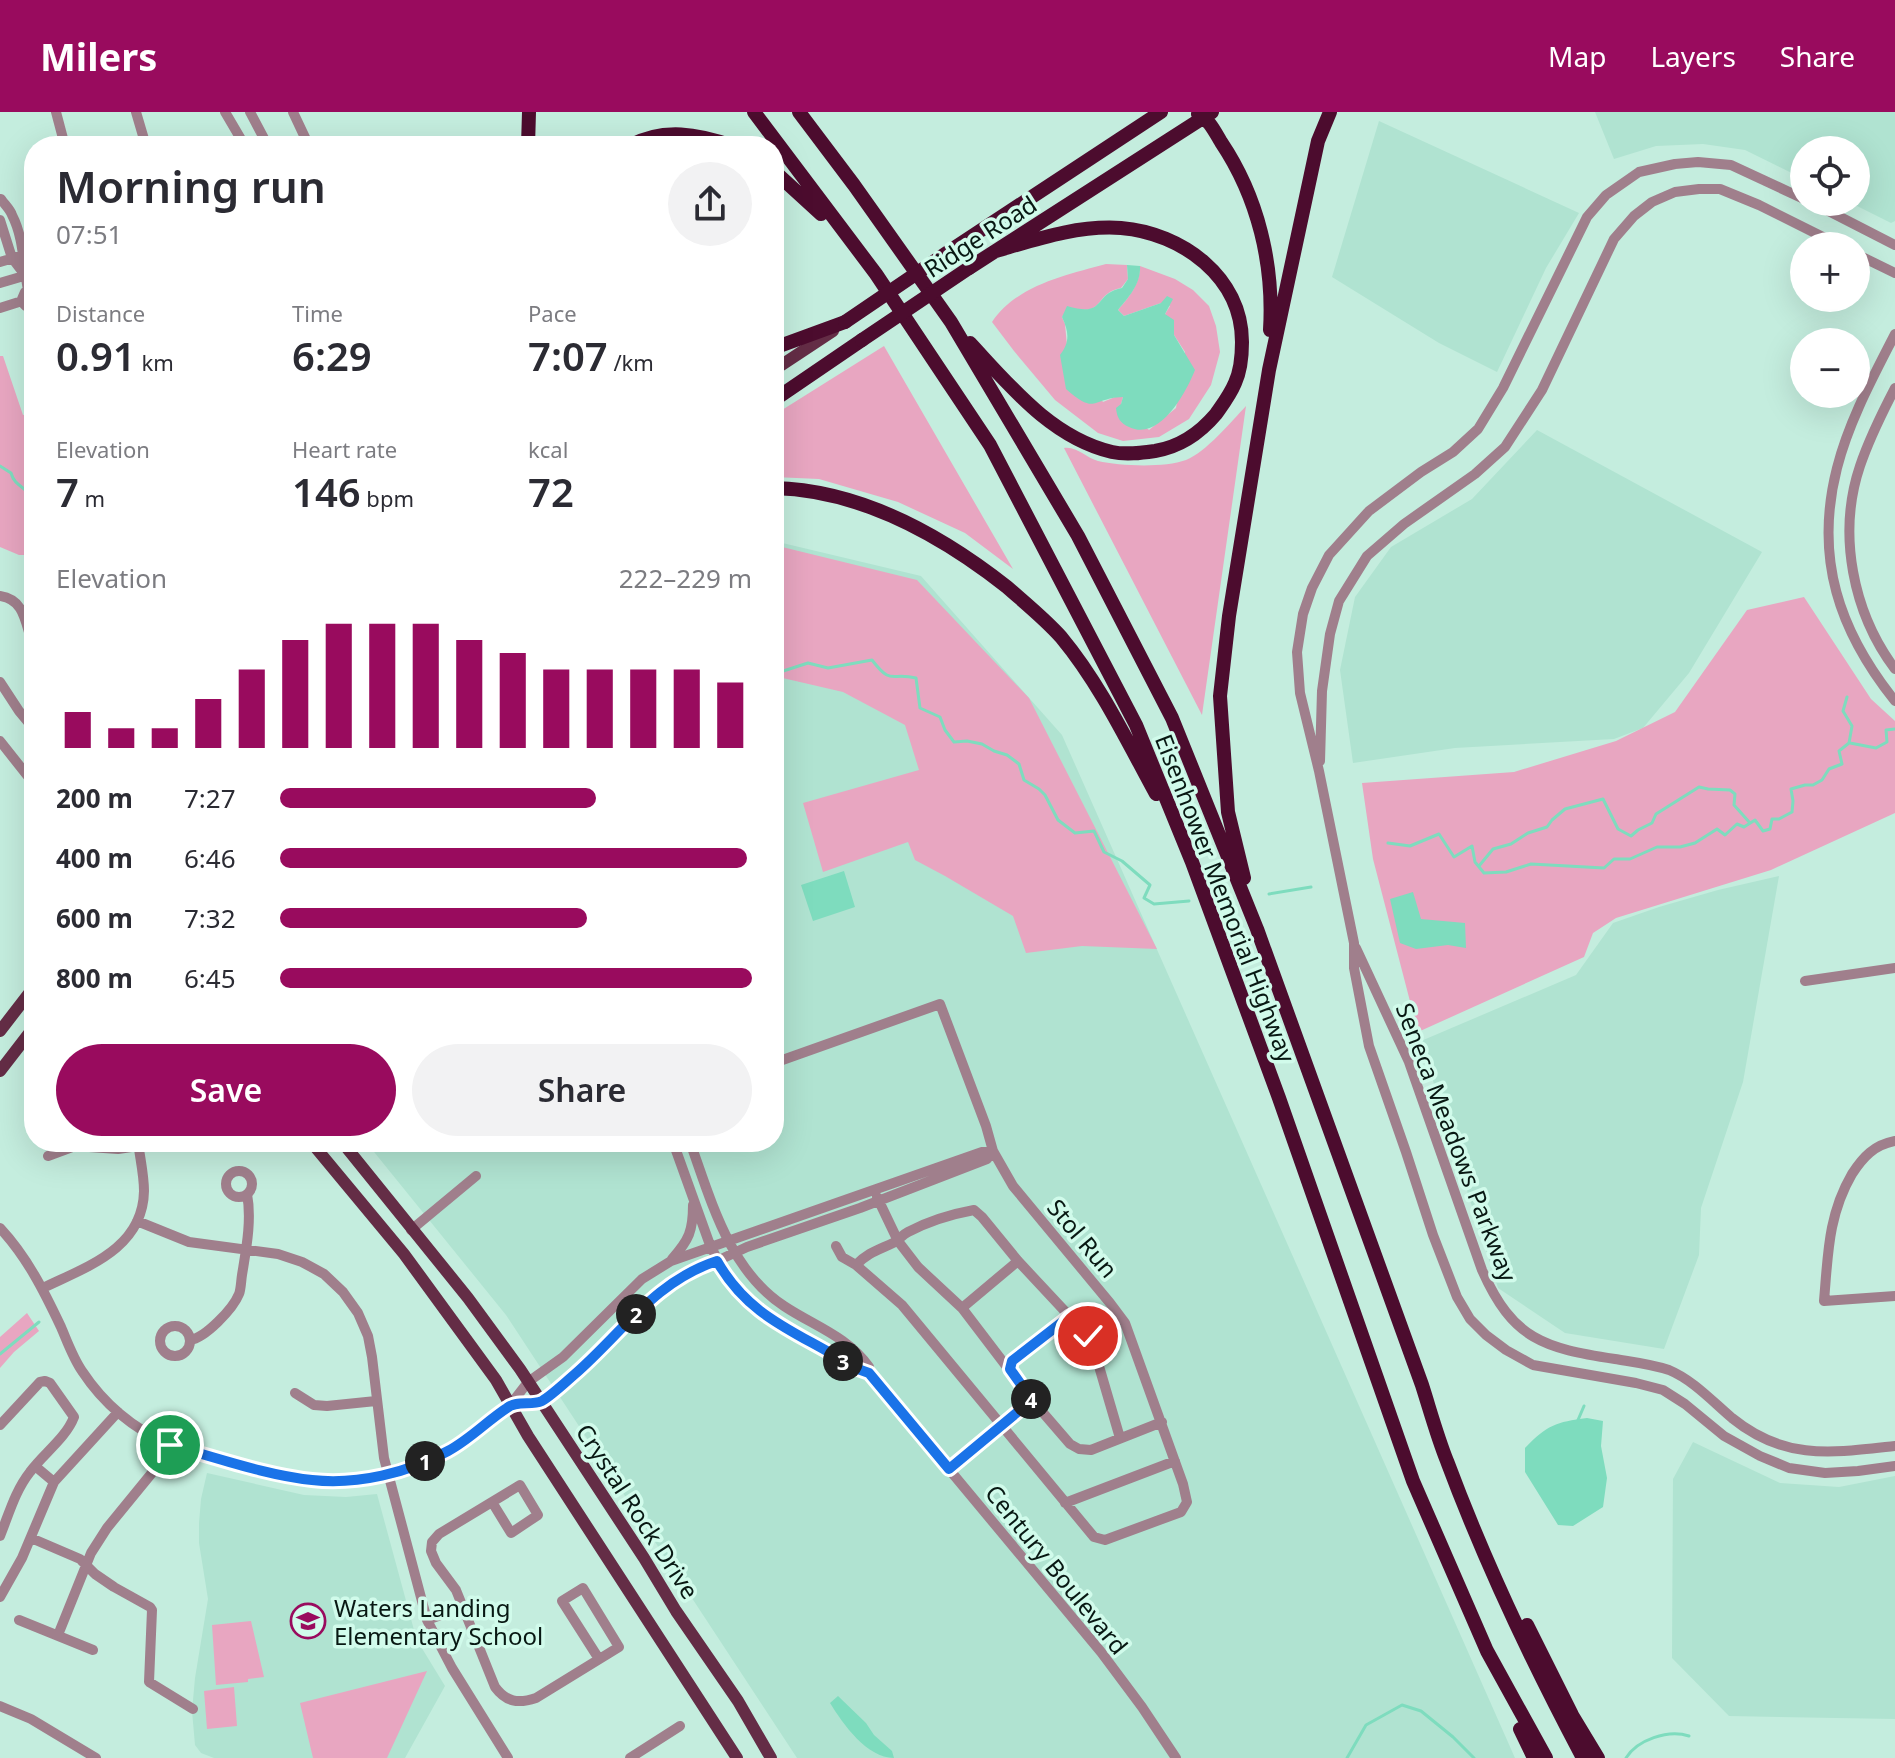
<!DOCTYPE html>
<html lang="en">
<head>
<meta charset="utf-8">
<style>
  :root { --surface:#fff; --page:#f2f2f3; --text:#2b2b33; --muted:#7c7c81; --accent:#990b5e }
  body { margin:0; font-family:"Noto Sans",sans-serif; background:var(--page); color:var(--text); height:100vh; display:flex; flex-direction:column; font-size:30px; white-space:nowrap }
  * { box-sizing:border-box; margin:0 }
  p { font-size:26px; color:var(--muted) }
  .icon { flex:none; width:44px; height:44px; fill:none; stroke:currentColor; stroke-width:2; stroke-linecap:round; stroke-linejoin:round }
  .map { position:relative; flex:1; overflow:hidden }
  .drawer { position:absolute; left:24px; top:24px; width:760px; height:1016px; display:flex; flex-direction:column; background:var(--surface); border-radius:32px; box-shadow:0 8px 32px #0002 }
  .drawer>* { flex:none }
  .controls { position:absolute; left:1790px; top:24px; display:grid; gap:16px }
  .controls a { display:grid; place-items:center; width:80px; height:80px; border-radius:50%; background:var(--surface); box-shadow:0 8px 32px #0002; font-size:40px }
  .pin { position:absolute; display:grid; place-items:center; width:68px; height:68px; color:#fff; margin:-34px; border:4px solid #fff; border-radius:50%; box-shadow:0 2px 8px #0007 }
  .km { position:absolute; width:40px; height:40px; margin:-20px; border-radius:50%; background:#222; color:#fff; font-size:22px; line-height:40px; text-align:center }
  .round { display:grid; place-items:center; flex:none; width:84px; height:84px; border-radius:42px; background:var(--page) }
  .head { display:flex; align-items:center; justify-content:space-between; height:136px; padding:0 32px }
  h1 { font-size:44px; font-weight:600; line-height:60px }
  .stats { display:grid; grid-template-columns:repeat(3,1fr); gap:12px; height:136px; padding:8px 32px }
  .stats div { display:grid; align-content:center }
  .stats b { font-size:40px; font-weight:600 }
  .stats small { font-size:22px; font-weight:400 }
  .stats p { font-size:22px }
  .chart { height:224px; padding:16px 32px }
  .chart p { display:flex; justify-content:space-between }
  .chart svg { width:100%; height:144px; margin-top:8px; stroke:var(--accent); stroke-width:6 }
  .action { display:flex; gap:16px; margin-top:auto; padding:16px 32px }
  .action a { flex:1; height:92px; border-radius:48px; background:var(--accent); color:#fff; font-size:32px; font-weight:600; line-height:92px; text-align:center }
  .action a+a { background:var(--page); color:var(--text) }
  ul { padding:0 32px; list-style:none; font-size:26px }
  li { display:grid; grid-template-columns:128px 96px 1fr; align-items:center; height:60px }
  li i { height:20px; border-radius:10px; background:var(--accent) }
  header { display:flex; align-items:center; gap:48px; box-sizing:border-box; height:112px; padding:0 40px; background:var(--accent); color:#fff }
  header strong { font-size:38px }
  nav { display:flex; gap:44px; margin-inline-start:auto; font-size:28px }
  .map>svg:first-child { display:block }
  .built { fill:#b0e3d1 }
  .green { fill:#e8a6c1 }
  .water { fill:#7edcbe }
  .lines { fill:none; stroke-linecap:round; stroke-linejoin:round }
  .stream { stroke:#7edcbe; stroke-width:3 }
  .minor { stroke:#a07f8c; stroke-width:10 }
  .major { stroke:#642d46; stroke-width:12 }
  .highway { stroke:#4c0c2e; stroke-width:14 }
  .highway-bridge { stroke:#4c0c2e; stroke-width:14 }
  .route-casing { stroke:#fff; stroke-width:16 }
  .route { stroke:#1a73e8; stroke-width:10 }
  .labels { text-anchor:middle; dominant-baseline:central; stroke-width:7; stroke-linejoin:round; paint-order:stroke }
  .street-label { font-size:24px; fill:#081813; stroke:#d1fbeb }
  .poi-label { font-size:24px; fill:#081813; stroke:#d1fbeb; text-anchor:start }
</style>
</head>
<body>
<header>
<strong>Milers</strong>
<nav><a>Map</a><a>Layers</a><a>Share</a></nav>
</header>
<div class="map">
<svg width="1895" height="1646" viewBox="0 0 1895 1646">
  <rect width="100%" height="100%" fill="#c4edde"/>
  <path class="built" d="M1595,0H1895V109L1891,111L1849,90H1856V38H1804V67L1745,38L1703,32L1656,34L1614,47Z
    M1379,9L1579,101L1546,156L1497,260L1439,231L1332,165Z
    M1537,318L1762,440L1689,561L1643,616L1614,627L1455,636L1353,651L1340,558L1355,485L1391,435L1472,387Z
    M774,429L921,464L1062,623L1515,1646H797L506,1203L366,1030H774Z
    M1779,764L1743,970L1701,1096L1699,1143L1664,1237L1565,1221L1498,1176L1449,1022L1421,929L1576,863L1613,811L1659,795L1718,778Z
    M1693,1330L1780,1371L1839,1375L1895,1364V1607L1729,1604L1672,1546L1673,1367Z
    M207,1361L304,1383L346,1385L377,1382L414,1518L423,1538L445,1574L405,1646H214L201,1641L195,1633L192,1599L195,1566L208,1487L199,1431V1411L201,1387Z"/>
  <path class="green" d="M1106,152L1127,153L1128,167L1121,176C1092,182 1107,206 1068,195L1062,205L1065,212L1067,234L1103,290L1115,285H1123L1121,292L1149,318L1176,296L1185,240L1174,223L1165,202L1170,194L1161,191L1124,204L1118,198C1129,185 1140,172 1140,154L1175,167L1193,178L1209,194L1216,214L1220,240L1211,273L1189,307L1159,325L1123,329L1098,321L1055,288L1014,239L992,210C1017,173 1066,163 1106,152Z
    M884,234L1013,457L965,421L898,390L819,367L774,365V303Z
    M0,244H3L23,303L34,301V443H19L0,435Z
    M1246,294L1202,603L1064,336C1077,334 1086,346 1098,349C1120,354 1164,356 1186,348C1206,340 1231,310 1246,294Z
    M774,433L917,468L1029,586L1157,837L1082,834L1026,841L1013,804L945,764L915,748L908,730L823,760L803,691L919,658L905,613L843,580L774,564Z
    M1804,485L1871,587L1895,609V701L1771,758L1616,806L1593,821L1584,845L1418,920L1373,747L1362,671L1514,660L1616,629L1675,600L1747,498Z
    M27,1201L39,1219L14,1240L0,1256V1225Z
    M251,1509L264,1565L248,1567V1570L216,1573L212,1513Z
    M427,1559L387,1646H313L300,1591Z
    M234,1575L237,1614L207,1617L204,1579Z"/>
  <path class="water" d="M1127,153L1140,154C1141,172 1129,185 1118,198L1124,204L1161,191L1167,184L1173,187L1165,202L1174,208V223L1195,258C1186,281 1159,330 1129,315C1120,311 1117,306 1116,296L1121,292L1123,285C1091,286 1097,304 1066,277L1060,243C1070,230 1069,220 1062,205L1067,194C1107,206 1092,182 1122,176L1128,167Z
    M844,759L855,795L813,809L801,773Z
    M1413,780L1421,807L1465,811L1466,836L1448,833L1416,837L1400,831L1390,787Z
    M1587,1306L1603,1309L1601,1334L1607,1366L1603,1395L1573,1414L1558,1413L1525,1360V1336C1547,1313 1556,1310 1587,1306Z
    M838,1584L866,1611L874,1623L892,1639L894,1646C867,1646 843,1612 830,1591Z"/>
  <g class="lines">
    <path class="stream" d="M0,354L11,361C14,372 22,374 30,382L34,381
      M774,560L777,561L808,551L828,556L872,548C892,574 890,560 916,566L920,596L940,605L945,618L954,630L967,629L982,632L994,639L1007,643L1019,652L1024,668L1039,677L1045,683L1058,708L1075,721L1094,719L1104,740L1122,749L1150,773L1144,786L1154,792L1189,789
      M1850,631L1876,636L1887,630L1886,618L1895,617
      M1388,731L1410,734L1439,722L1454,745L1472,734L1475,750L1484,761L1506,760L1531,752L1604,756L1614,747H1630L1657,735H1680L1695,731L1717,717L1725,723L1737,712L1744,715L1755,708L1763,719L1770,717L1772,707H1779L1792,700L1793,689L1791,677L1805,673H1813L1822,668L1829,657L1842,652L1839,639L1849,631L1852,614L1843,599L1847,585
      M1479,754L1493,737L1511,732L1528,721L1547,715L1552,708L1565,697L1603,687L1618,717L1631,724L1638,718L1652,711L1656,702L1699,675L1708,677L1730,678L1735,682L1734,693L1750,711
      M1269,782L1311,775
      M0,1242L39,1210
      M1578,1308L1584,1294
      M1347,1646L1366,1613L1402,1593L1421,1599L1453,1625L1474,1646
      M1626,1646C1637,1628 1668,1617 1689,1624"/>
    <path class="minor" d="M56,0L65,34
      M136,0L146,34
      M225,0L245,34
      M250,0L268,34
      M293,0L309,34
      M1,87C4,92 10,97 12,103C24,126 23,153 28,178
      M1804,87L1731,53L1698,50L1675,52L1639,60L1606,83L1587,105L1503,276L1478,317L1453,340L1421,360L1369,399L1329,443L1312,476L1303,502L1297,540L1300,581L1319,659L1354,831V856L1369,934L1406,1040L1433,1123L1457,1185L1470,1207L1486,1223L1506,1238L1533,1253L1636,1271L1663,1278L1685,1292L1724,1324L1760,1344L1789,1356L1825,1361L1858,1359L1895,1354
      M1811,90L1895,133
      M0,108L12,146L25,163
      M1856,142L1895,161
      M0,150L34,140
      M0,171L34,161
      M33,178L25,180L22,187C23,193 27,197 34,195
      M0,196L22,189
      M1895,222C1873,265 1849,309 1837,356C1814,446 1839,519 1895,589
      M1895,276C1882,301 1869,327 1860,354C1837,422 1853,501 1895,557
      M0,484C20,487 24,502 29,520L34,523
      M0,570L19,599L34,617
      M0,629L34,672
      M1320,649L1322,579L1330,522L1339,489L1367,444L1404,412L1475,362L1505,335L1542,278L1614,127L1634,104L1652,90L1675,80L1699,77H1720L1759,93L1841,134
      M1356,836L1409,950L1482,1158C1513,1228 1544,1236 1615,1247C1633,1250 1651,1252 1669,1258C1693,1268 1712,1289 1732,1306C1785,1349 1832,1341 1895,1334
      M1805,869L1895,856
      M774,951L940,892L986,1014L993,1039L1013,1074L1110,1191L1125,1211L1183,1372L1187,1390L1181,1400L1105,1428L1094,1425L902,1193L856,1153L842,1145L836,1134
      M1895,1029C1874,1033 1863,1045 1852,1062C1828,1103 1828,1143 1824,1189L1895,1184
      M673,1030L710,1133L728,1168L750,1192L775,1211L855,1256L869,1261L1101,1540L1142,1595L1176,1646
      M690,1030C711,1088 729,1158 784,1194C814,1214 847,1224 869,1255V1261
      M48,1044L75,1034L118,1037L138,1034
      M226 1072a13 13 0 1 1 26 0a13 13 0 1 1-26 0Z
      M877,1085L898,1129L918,1155L962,1196L1032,1288L1070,1332L1079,1337L1091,1338L1162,1310
      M137,1109L189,1130L278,1142L302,1150L324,1162L343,1180L358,1201L368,1224L372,1245L384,1346L427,1508L452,1556L508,1646
      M0,1116C27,1145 44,1179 61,1215C67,1229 73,1246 82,1259C103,1291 134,1317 170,1333L286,1364L313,1369H337L363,1367L410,1355L449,1338L511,1292L528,1270L563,1245L642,1167L671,1149L982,1040L993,1039L987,1047L860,1096L747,1135L717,1149L702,1154L669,1172L575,1262L541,1289L511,1292
      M411,1118L476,1064
      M672,1147C689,1128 693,1119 693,1093
      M856,1153C867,1141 878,1138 893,1131C899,1128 902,1123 908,1120C927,1110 952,1102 974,1098L982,1105L1018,1149L1088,1224L1096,1244L1120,1326
      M43,1176C86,1155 143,1137 144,1079C144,1063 140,1046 138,1030
      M962,1196L1018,1149
      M160 1229a15 15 0 1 1 30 0a15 15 0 1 1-30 0Z
      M190,1228C205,1226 233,1197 239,1182C241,1177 241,1169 242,1163C246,1138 252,1108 247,1082
      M1010,1257L1012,1249L1070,1204
      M295,1281L314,1293L327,1294L376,1289
      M0,1313L40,1270L45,1269L50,1271L74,1305C66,1326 43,1342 30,1360C15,1379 9,1402 0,1424
      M35,1354L54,1370
      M949,1357L1032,1288
      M492,1390L511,1421L538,1403L520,1373L439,1422L432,1430L431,1439L436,1451L456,1478L495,1575C506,1590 518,1592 536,1586L619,1535L583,1476L562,1489L599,1547
      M1065,1391L1175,1349
      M31,1426L80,1447L95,1462L114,1475L150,1495L152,1498L149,1570L193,1597
      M0,1485L22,1446L54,1370L118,1300
      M19,1508L93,1538
      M427,1508L463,1495
      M58,1523L91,1441L107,1416L156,1356
      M0,1594L31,1607L96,1646
      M630,1646L680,1614"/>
    <path class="major" d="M774,258L833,219
      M0,919L34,875
      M0,959L34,915
      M311,1030L404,1142L496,1268L528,1324L737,1646
      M342,1030L468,1186L520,1257L644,1446L676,1499L738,1589L771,1646"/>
    <path class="highway" d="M754,0L876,162L990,333L1136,613L1192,750L1279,986L1413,1369L1487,1539L1546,1646
      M799,0L854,73L951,210L1078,424L1172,606L1257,817L1422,1273C1430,1298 1437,1324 1447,1349C1485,1451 1532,1550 1583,1646
      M1198,2C1209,7 1215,20 1221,30C1258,85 1274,152 1270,218
      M528,34L529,0
      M629,34C664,15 698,22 733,34
      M774,59L821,102
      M951,138L1161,0
      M969,156L1212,0
      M970,231C1010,274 1052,326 1112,340C1126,343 1141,341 1155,339C1179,335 1200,321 1216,302C1223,292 1230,283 1235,271C1241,258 1242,244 1242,230C1242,165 1182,121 1121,116C1078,113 1037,127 996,139
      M774,236L845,210
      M774,288L862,228
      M774,376C861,378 941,423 1007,475C1025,491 1045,507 1061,525C1100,572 1127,629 1156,682
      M1244,766L1228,700L1220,584L1229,504L1269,258L1318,29L1330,0
      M1527,1513L1572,1603L1598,1646
      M1520,1617L1534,1646"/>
    <path class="highway-bridge" d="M845,210L951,138
      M862,228L969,156"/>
  </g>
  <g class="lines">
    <g class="route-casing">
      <path id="route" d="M170,1333C215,1345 265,1363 312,1368C357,1373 408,1361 448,1339C469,1328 487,1309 507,1296C517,1288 531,1294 542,1289C551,1284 567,1269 575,1262C622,1221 655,1169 717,1149C751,1209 802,1221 855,1256L869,1261L949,1357L1032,1288L1010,1257L1012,1249L1070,1204L1088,1224"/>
    </g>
    <use href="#route" class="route"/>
  </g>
  <defs>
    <g id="school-ring" transform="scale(1.8)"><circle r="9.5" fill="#d1fbeb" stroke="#990b5e" stroke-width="1.5"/><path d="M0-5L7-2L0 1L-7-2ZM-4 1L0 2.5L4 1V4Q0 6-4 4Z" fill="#990b5e"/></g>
  </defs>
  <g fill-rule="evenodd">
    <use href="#school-ring" x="308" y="1509"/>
  </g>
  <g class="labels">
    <g class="street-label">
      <text transform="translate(980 124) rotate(-33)">Ridge Road</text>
      <text transform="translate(1226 786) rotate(69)">Eisenhower Memorial Highway</text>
      <text transform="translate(1457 1030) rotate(69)">Seneca Meadows Parkway</text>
      <text transform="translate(1083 1126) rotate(50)">Stol Run</text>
      <text transform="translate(638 1399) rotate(57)">Crystal Rock Drive</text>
      <text transform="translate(1057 1457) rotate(51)">Century Boulevard</text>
    </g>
    <g class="poi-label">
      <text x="334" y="1495">Waters Landing<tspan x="334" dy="28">Elementary School</tspan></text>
    </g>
  </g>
</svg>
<div class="controls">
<a><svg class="icon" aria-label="locate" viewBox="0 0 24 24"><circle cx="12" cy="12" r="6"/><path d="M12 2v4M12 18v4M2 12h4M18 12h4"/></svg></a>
<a>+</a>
<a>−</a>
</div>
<div class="pin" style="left:170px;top:1333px;background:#1e9e55"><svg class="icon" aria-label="arrive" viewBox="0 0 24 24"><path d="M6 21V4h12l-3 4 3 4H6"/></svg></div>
<div class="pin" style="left:1088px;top:1224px;background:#d93025"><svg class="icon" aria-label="check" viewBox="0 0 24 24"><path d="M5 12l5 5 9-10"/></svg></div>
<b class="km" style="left:425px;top:1349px">1</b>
<b class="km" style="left:636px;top:1202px">2</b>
<b class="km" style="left:843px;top:1249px">3</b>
<b class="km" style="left:1031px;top:1287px">4</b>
<section class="drawer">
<div class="head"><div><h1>Morning run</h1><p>07:51</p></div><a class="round"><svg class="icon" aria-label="share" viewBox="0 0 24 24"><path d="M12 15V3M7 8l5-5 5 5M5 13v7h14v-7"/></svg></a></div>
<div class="stats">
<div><p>Distance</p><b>0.91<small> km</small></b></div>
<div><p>Time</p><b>6:29</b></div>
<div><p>Pace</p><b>7:07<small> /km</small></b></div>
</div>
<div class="stats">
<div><p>Elevation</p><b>7<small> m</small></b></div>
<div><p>Heart rate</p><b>146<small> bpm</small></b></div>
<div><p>kcal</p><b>72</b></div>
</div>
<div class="chart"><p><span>Elevation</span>222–229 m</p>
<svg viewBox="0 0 160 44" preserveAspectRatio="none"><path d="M5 44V33M15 44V38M25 44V38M35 44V29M45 44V20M55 44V11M65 44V6M75 44V6M85 44V6M95 44V11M105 44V15M115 44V20M125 44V20M135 44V20M145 44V20M155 44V24"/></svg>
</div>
<ul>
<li><b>200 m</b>7:27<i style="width:67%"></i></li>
<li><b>400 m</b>6:46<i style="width:99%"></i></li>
<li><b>600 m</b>7:32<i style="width:65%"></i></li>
<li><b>800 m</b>6:45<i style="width:100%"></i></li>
</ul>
<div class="action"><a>Save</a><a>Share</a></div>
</section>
</div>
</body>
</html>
